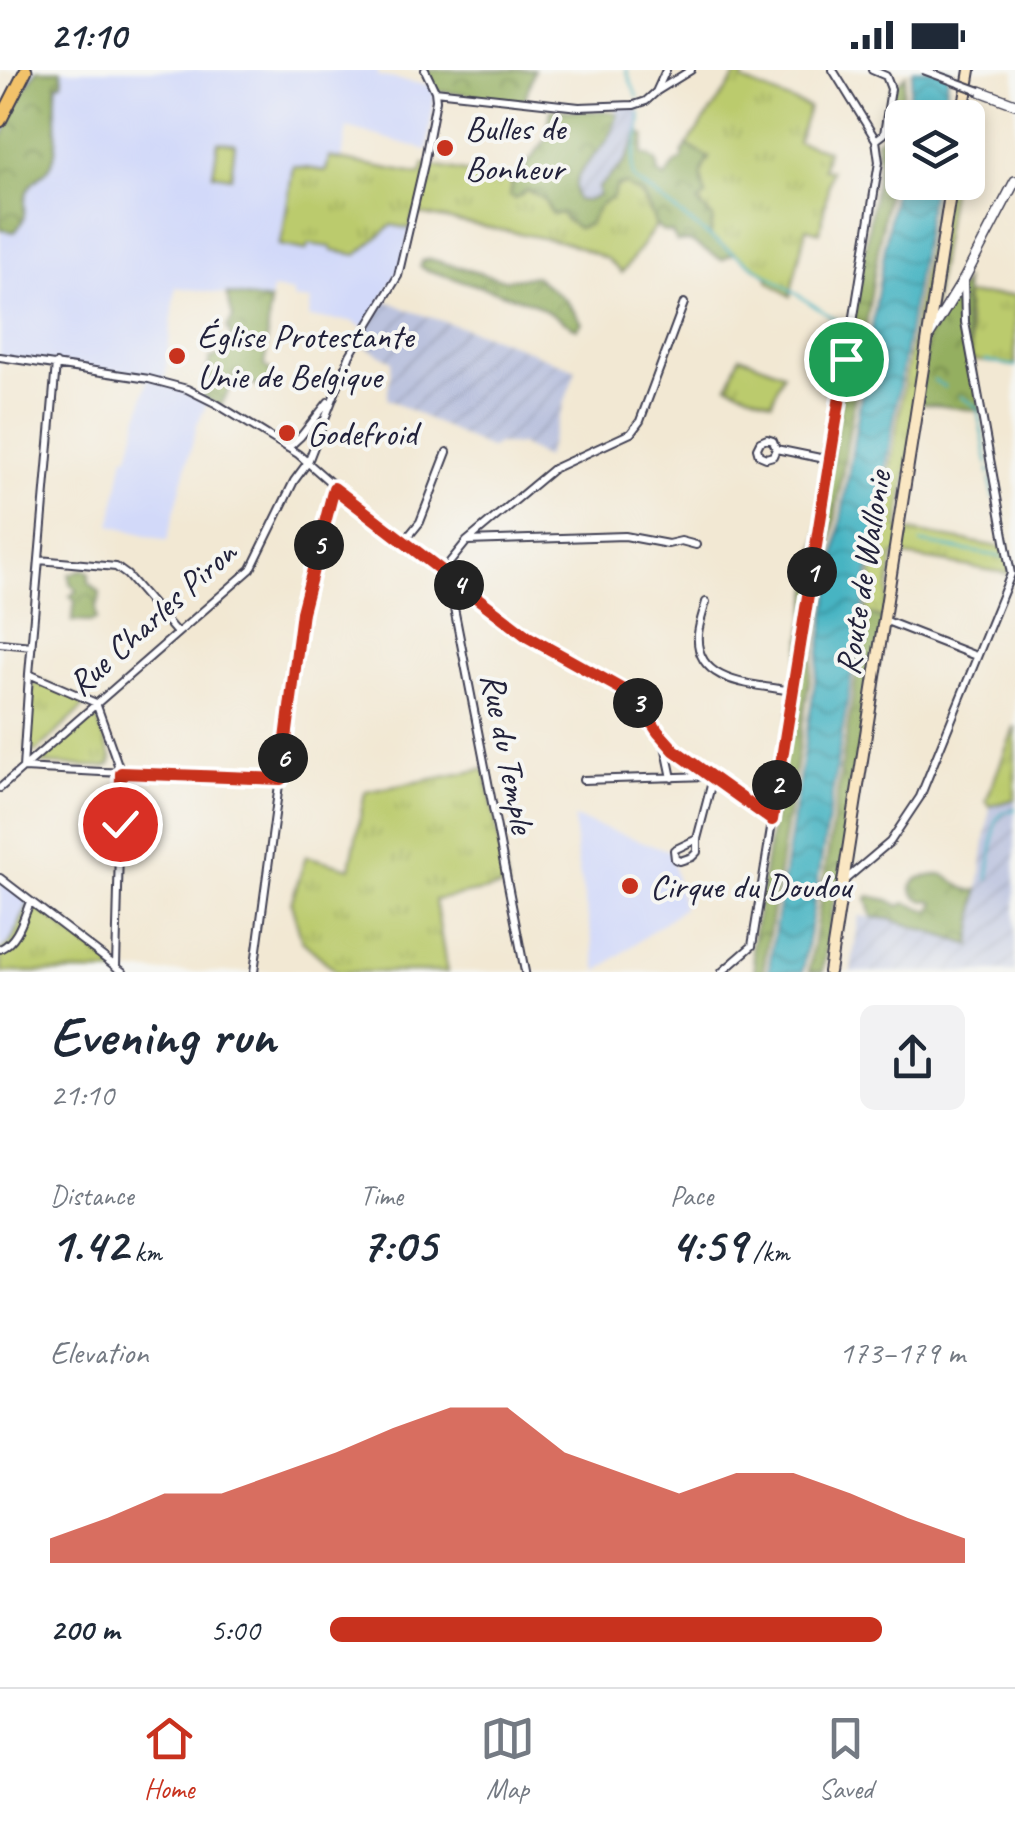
<!DOCTYPE html>
<html lang="en">
<head>
<meta charset="utf-8">
<style>
  :root { --surface:#fff; --page:#f2f2f3; --text:#1f2937; --muted:#747a83; --line:#e0e1e3; --accent:#c8321e }
  body { margin:0; font-family:Caveat,sans-serif; background:var(--page); color:var(--text); height:100vh; display:flex; flex-direction:column; font-size:38px; white-space:nowrap }
  * { box-sizing:border-box; margin:0 }
  p { font-size:32px; color:var(--muted) }
  .icon { flex:none; width:55px; height:55px; fill:none; stroke:currentColor; stroke-width:2; stroke-linecap:round; stroke-linejoin:round }
  .map { position:relative; height:902px; overflow:hidden }
  .side { display:flex; flex-direction:column; background:var(--surface); flex:1 }
  .side>* { flex:none }
  .controls { position:absolute; left:885px; top:30px; display:grid; gap:20px }
  .controls a { display:grid; place-items:center; width:100px; height:100px; border-radius:15px; background:var(--surface); box-shadow:0 5px 15px #0003; font-size:50px }
  .pin { position:absolute; display:grid; place-items:center; width:85px; height:85px; color:#fff; margin:-42px; border:5px solid #fff; border-radius:50%; box-shadow:0 2px 10px #0007 }
  .km { position:absolute; width:50px; height:50px; margin:-25px; border-radius:50%; background:#222; color:#fff; font-size:28px; line-height:50px; text-align:center }
  .round { display:grid; place-items:center; flex:none; width:105px; height:105px; border-radius:15px; background:var(--page) }
  .overview { display:flex; align-items:center; justify-content:space-between; height:170px; padding:0 50px }
  h1 { font-size:55px; font-weight:800; line-height:75px }
  .stats { display:grid; grid-template-columns:repeat(3,1fr); gap:15px; height:170px; padding:10px 50px }
  .stats div { display:grid; align-content:center }
  .stats b { font-size:50px; font-weight:800 }
  .stats small { font-size:28px; font-weight:400 }
  .stats p { font-size:28px }
  .chart { height:280px; padding:20px 50px }
  .chart p { display:flex; justify-content:space-between }
  .chart svg { width:100%; height:180px; margin-top:10px; fill:var(--accent); opacity:.7 }
  ul { padding:0 50px; list-style:none; font-size:32px }
  li { display:grid; grid-template-columns:160px 120px 1fr; align-items:center; height:75px }
  li i { height:25px; border-radius:12px; background:var(--accent) }
  .status { display:flex; justify-content:space-between; align-items:center; height:70px; padding:0 50px; background:var(--surface); direction:ltr }
  .status svg { height:28px; fill:currentColor }
  .tab-bar { display:flex; justify-content:space-around; align-items:center; height:140px; border-top:2px solid var(--line); background:var(--surface); font-size:28px; color:var(--muted) }
  .tab-bar a { display:grid; justify-items:center; gap:5px }
  .tab-bar .on { color:var(--accent) }
  .map>svg:first-child { display:block }
  .built { fill:#d2d9f9 }
  .industrial { fill:url(#industrial-furrows) }
  .grass { fill:url(#grass-tufts); stroke:#6e7654; stroke-width:2.5 }
  .forest { fill:url(#forest-crowns); stroke:#5b684e; stroke-width:2.5 }
  .green { fill:#bbcb6d; stroke:#6e7654; stroke-width:2.5 }
  .water { fill:url(#water-waves); stroke:#346b7e; stroke-width:2.5 }
  .lines { fill:none; stroke-linecap:round; stroke-linejoin:round }
  .stream { stroke:#46b4c2; stroke-width:2.5 }
  .minor-casing { stroke:#414052; stroke-width:10 }
  .tertiary-casing { stroke:#414052; stroke-width:12 }
  .secondary-casing { stroke:#414052; stroke-width:14 }
  .primary-casing { stroke:#414052; stroke-width:15 }
  .minor { stroke:#fff; stroke-width:6 }
  .tertiary { stroke:#fff; stroke-width:9 }
  .secondary { stroke:#fae7c3; stroke-width:10 }
  .primary { stroke:#f2c26a; stroke-width:11 }
  .minor-bridge-casing { stroke:#414052; stroke-width:10; stroke-linecap:butt }
  .minor-bridge { stroke:#fff; stroke-width:6 }
  .route-casing { stroke:#fff; stroke-width:20 }
  .route { stroke:#c8321e; stroke-width:12 }
  .poi-dot { fill:#c8321e; stroke:#f6f6f2; stroke-width:4 }
  .labels { text-anchor:middle; dominant-baseline:central; stroke-width:8; stroke-linejoin:round; paint-order:stroke }
  .poi-label { font-size:35px; fill:#22223b; stroke:#f6f6f2; text-anchor:start }
  .street-label { font-size:35px; fill:#22223b; stroke:#f6f6f2 }
</style>
</head>
<body>
<div class="status"><b>21:10</b><svg viewBox="0 0 49 12"><path d="M0 12V9h3v3zM5 12V6h3v6zM10 12V3h3v9zM15 12V0h3v12zM26 1h20v11H26zM47 4h2v5h-2z"/></svg></div>
<div class="map">
<svg width="1015" height="902" viewBox="0 0 1015 902">
  <defs>
    <pattern id="industrial-furrows" width="10" height="10" patternUnits="userSpaceOnUse" patternTransform="scale(2.5)"><rect width="10" height="10" fill="#bcc3de"/><path d="M-1 1l2-2M0 10L10 0M9 11l2-2" fill="none" stroke="#a1a7bf"/></pattern>
    <pattern id="grass-tufts" width="24" height="20" patternUnits="userSpaceOnUse" patternTransform="scale(2.5)"><rect width="24" height="20" fill="#bbcb6d"/><path d="M3 7l-1-3M5 7V3M7 7l1-3M15 17l-1-3M17 17v-4M19 17l1-3" fill="none" stroke="#a0ae5f"/></pattern>
    <pattern id="forest-crowns" width="20" height="18" patternUnits="userSpaceOnUse" patternTransform="scale(2.5)"><rect width="20" height="18" fill="#94af60"/><path d="M2 6a3 3 0 1 1 6 0M12 15a3 3 0 1 1 6 0" fill="none" stroke="#788e50"/></pattern>
    <pattern id="water-waves" width="16" height="10" patternUnits="userSpaceOnUse" patternTransform="scale(2.5)"><rect width="16" height="10" fill="#46b4c2"/><path d="M0 5q4-4 8 0t8 0" fill="none" stroke="#3a929f"/></pattern>
  </defs>
  <rect width="100%" height="100%" fill="#f6f6f2"/>
  <filter id="ink" filterUnits="userSpaceOnUse"><feTurbulence type="fractalNoise" baseFrequency=".01" numOctaves="2"/><feDisplacementMap in="SourceGraphic" scale="20" xChannelSelector="R" yChannelSelector="G"/><feConvolveMatrix kernelMatrix="1 2 1 2 8 2 1 2 1" color-interpolation-filters="sRGB"/></filter>
  <filter id="wash" filterUnits="userSpaceOnUse"><feTurbulence type="fractalNoise" baseFrequency=".0048" numOctaves="4" result="noise"/><feDisplacementMap in="SourceGraphic" scale="40" xChannelSelector="R" yChannelSelector="G"/><feGaussianBlur stdDeviation="2.25" result="paint"/><feColorMatrix in="noise" values="0 0 0 0 0 0 0 0 0 0 0 0 0 0 0 0 0 1.4 0 .05"/><feComposite in="paint" operator="in"/></filter>
  <g filter="url(#wash)">
    <rect width="100%" height="100%" fill="#f2e8d3"/>
    <path class="built" d="M26,0H378V6L433,16L435,21L427,80L347,57L342,89L329,87L326,101L293,96L279,175L308,173L331,177L392,154L410,159L403,193L366,259L351,251L309,248L311,231L293,229V222L272,219L270,231L176,217L164,313L209,330L197,355L167,471L111,455L124,386H129L148,309L0,288V51Z
      M574,748L670,781L683,838L598,901L577,791Z
      M0,808L30,832L15,868L0,879Z"/>
    <path class="industrial" d="M638,34L641,62L624,93L599,118V126L586,131L576,130L574,125L575,115L583,97L609,69L618,47L615,36Z
      M385,230L411,241L505,271L576,300L545,388L521,375L497,374L490,379L387,329L392,291L358,273Z
      M1015,729V902H851L859,846L890,849L971,874L990,736Z"/>
    <path class="grass" d="M738,0H744L743,11L809,38L798,72L827,80L823,99L831,100L820,162L806,158L790,226L768,211V206L710,167L713,148L698,133L706,126L701,111L702,98L687,75L735,8Z
      M329,87L421,105L424,94L514,112L510,126L522,125L526,120L545,129L552,144L561,143L589,154C597,139 608,118 625,114C644,122 649,138 656,156L622,203L607,189L568,173L414,143L410,159L392,155L357,185L332,181L331,177L309,174L306,180L279,175L283,163L293,96L326,101Z
      M938,113H952L898,459L1006,478L1011,504L894,484L884,550L866,542Z
      M965,225H1015V296L972,290Z
      M740,286L783,303L772,332L728,315Z
      M42,612L82,630L83,638L37,681L32,682L27,679V676L32,618L34,614Z
      M92,646L98,650L112,690L110,695L104,697L42,694L41,687Z
      M1015,656V729L990,736L986,731Z
      M485,699L508,816L435,830L447,902H337L302,871L291,833L306,786L350,798L365,722Z
      M30,832L123,902H2L0,882L10,874Z"/>
    <path class="forest" d="M37,0H61L63,8L62,13L57,14C53,39 60,63 54,87C50,106 31,107 26,125C21,143 30,144 15,162L0,160V73L22,23Z
      M425,0H534L524,32L435,21Z
      M906,5L763,902H755L752,876L879,92L876,70L882,67L891,19Z
      M551,40L612,42L618,44C616,51 613,60 609,67C598,88 567,103 577,130L586,131L599,126L598,118L624,93L639,63L645,66L642,84C652,87 660,91 658,104L665,108L676,93L682,90L683,82L687,75L709,88C699,101 701,111 706,126L698,133L713,148L710,167L734,183L722,190L689,171L677,172L672,163L662,161L656,156L648,135L642,126L625,114L617,116L612,129C598,132 595,143 589,154L578,158L566,150L561,143L552,144L544,129L527,120L516,129L510,126L512,114L546,69Z
      M430,189L504,210L535,206L567,231L582,253L577,259L533,233L424,199L420,196L422,191Z
      M964,211L965,252L981,341L918,333L928,267Z
      M227,224L270,231L265,297L270,299L271,312L268,318L263,319L236,305L221,336L202,326L210,288C237,281 237,283 227,257L233,248Z
      M84,499L89,502V512L100,523L99,531L96,535V550L89,552L72,551L75,531L70,526L77,521L70,513L69,504Z
      M866,542L884,550L843,811L835,825L823,902H809Z
      M942,804C954,810 965,823 978,820L971,875L890,849L872,847L867,828L869,826L889,830L899,836L906,833L930,841L935,833L930,830L924,831C917,827 912,825 911,816L919,808Z"/>
    <path class="green" d="M218,72L235,74L231,107L213,104Z"/>
    <path class="water" d="M913,0H949L943,47L906,48Z
      M902,70V112L933,113L803,902H768Z"/>
    <g class="lines">
      <path class="stream" d="M626,0L637,27
        M640,43C643,66 628,90 634,109L714,170L842,254
        M985,291L1015,296
        M934,310L945,317
        M960,326L977,337L988,394
        M989,399V404
        M990,409L994,428
        M921,473L1003,487
        M988,810L996,750L1003,743L1015,739"/>
    </g>
  </g>
  <g filter="url(#ink)">
    <g class="lines">
      <g class="minor-casing">
        <path id="minor" d="M872,0L886,6L891,19L884,64L876,70
          M435,21L579,37L634,35L646,31L656,22L666,0
          M657,21L691,0
          M964,210L965,252L1011,504
          M0,287L149,309L187,319L215,333L298,384L364,442L448,507L525,902
          M288,378L301,366L328,332
          M776,379L773,386L766,388L759,385L757,378L760,372L767,369L773,371L776,379L830,390
          M467,471L553,399L631,363L640,351L684,233
          M403,473L420,452L447,382
          M39,490L116,497L127,505L177,563
          M444,503L450,492L467,471L625,466L668,474L681,471L696,475
          M449,507L538,573L634,626L663,669L674,680L772,750
          M706,532C703,543 699,554 698,564C694,615 756,614 792,621
          M884,550L976,586
          M0,573L32,576
          M29,604L56,294
          M665,675L672,708
          M583,710L709,706
          M0,718L251,499L294,411L308,392L350,285L398,206L424,94L436,30L435,21L425,0
          M697,769L674,780L675,789L680,791L692,787L697,782V769L713,708
          M0,808L123,902
          M845,810L890,772L920,727L1011,504
          M0,879C18,871 23,849 30,832
          M116,897L121,703L96,633L29,604L23,698C109,703 195,706 281,709
          M254,902L302,542L334,418
          M722,902L752,876L879,92L876,70L833,0"/>
      </g>
      <g class="tertiary-casing">
        <path id="tertiary" d="M980,21L1015,34
          M929,266L964,209L1015,111"/>
      </g>
      <g class="secondary-casing">
        <path id="secondary" d="M962,48L970,0
          M829,902L952,112"/>
      </g>
      <g class="primary-casing">
        <path id="primary" d="M0,51L26,0"/>
      </g>
      <use href="#minor" class="minor"/>
      <use href="#tertiary" class="tertiary"/>
      <use href="#secondary" class="secondary"/>
      <use href="#primary" class="primary"/>
      <g class="minor-bridge-casing">
        <path id="minor-bridge" d="M923,0L980,21"/>
      </g>
      <use href="#minor-bridge" class="minor-bridge"/>
    </g>
  </g>
  <g class="lines" filter="url(#ink)">
    <g class="route-casing">
      <path id="route" d="M120,754L121,703L281,709L302,542L334,418L528,567L634,626L658,662L674,680L772,750L846,289"/>
    </g>
    <use href="#route" class="route"/>
  </g>
  <g class="poi-dot">
    <circle cx="445" cy="78" r="10"/>
    <circle cx="177" cy="286" r="10"/>
    <circle cx="287" cy="363" r="10"/>
    <circle cx="630" cy="816" r="10"/>
  </g>
  <g class="labels">
    <g class="poi-label">
      <text x="465" y="58">Bulles de<tspan x="465" dy="40">Bonheur</tspan></text>
      <text x="197" y="266">Église Protestante<tspan x="197" dy="40">Unie de Belgique</tspan></text>
      <text x="307" y="363">Godefroid</text>
      <text x="650" y="816">Cirque du Doudou</text>
    </g>
    <g class="street-label">
      <text transform="translate(863 503) rotate(-81)">Route de Wallonie</text>
      <text transform="translate(152 548) rotate(-42)">Rue Charles Piron</text>
      <text transform="translate(508 683) rotate(79)">Rue du Temple</text>
    </g>
  </g>
</svg>
<div class="controls">
<a><svg class="icon" aria-label="layers" viewBox="0 0 24 24"><path d="M12 4l9 5-9 5-9-5zM3 14l9 5 9-5"/></svg></a>
</div>
<div class="pin" style="left:846px;top:289px;background:#1e9e55"><svg class="icon" aria-label="arrive" viewBox="0 0 24 24"><path d="M6 21V4h12l-3 4 3 4H6"/></svg></div>
<div class="pin" style="left:120px;top:754px;background:#d93025"><svg class="icon" aria-label="check" viewBox="0 0 24 24"><path d="M5 12l5 5 9-10"/></svg></div>
<b class="km" style="left:812px;top:502px">1</b>
<b class="km" style="left:777px;top:715px">2</b>
<b class="km" style="left:638px;top:633px">3</b>
<b class="km" style="left:459px;top:515px">4</b>
<b class="km" style="left:319px;top:475px">5</b>
<b class="km" style="left:283px;top:688px">6</b>
</div>
<section class="side">
<div class="overview"><div><h1>Evening run</h1><p>21:10</p></div><a class="round"><svg class="icon" aria-label="share" viewBox="0 0 24 24"><path d="M12 15V3M7 8l5-5 5 5M5 13v7h14v-7"/></svg></a></div>
<div class="stats">
<div><p>Distance</p><b>1.42<small> km</small></b></div>
<div><p>Time</p><b>7:05</b></div>
<div><p>Pace</p><b>4:59<small> /km</small></b></div>
</div>
<div class="chart"><p><span>Elevation</span>173–179 m</p>
<svg viewBox="0 0 160 44" preserveAspectRatio="none"><path d="M0 44V38L10 33L20 27L30 27L40 22L50 17L60 11L70 6L80 6L90 17L100 22L110 27L120 22L130 22L140 27L150 33L160 38V44z"/></svg>
</div>
<ul>
<li><b>200 m</b>5:00<i style="width:87%"></i></li>
</ul>
</section>
<nav class="tab-bar">
<a class="on"><svg class="icon" aria-label="home" viewBox="0 0 24 24"><path d="M3 11l9-7 9 7M6 9v11h12V9"/></svg>Home</a>
<a><svg class="icon" aria-label="map" viewBox="0 0 24 24"><path d="M3 6l6-2 6 2 6-2v14l-6 2-6-2-6 2zM9 4v14M15 6v14"/></svg>Map</a>
<a><svg class="icon" aria-label="saved" viewBox="0 0 24 24"><path d="M7 4h10v16l-5-4-5 4z"/></svg>Saved</a>
</nav>
</body>
</html>
